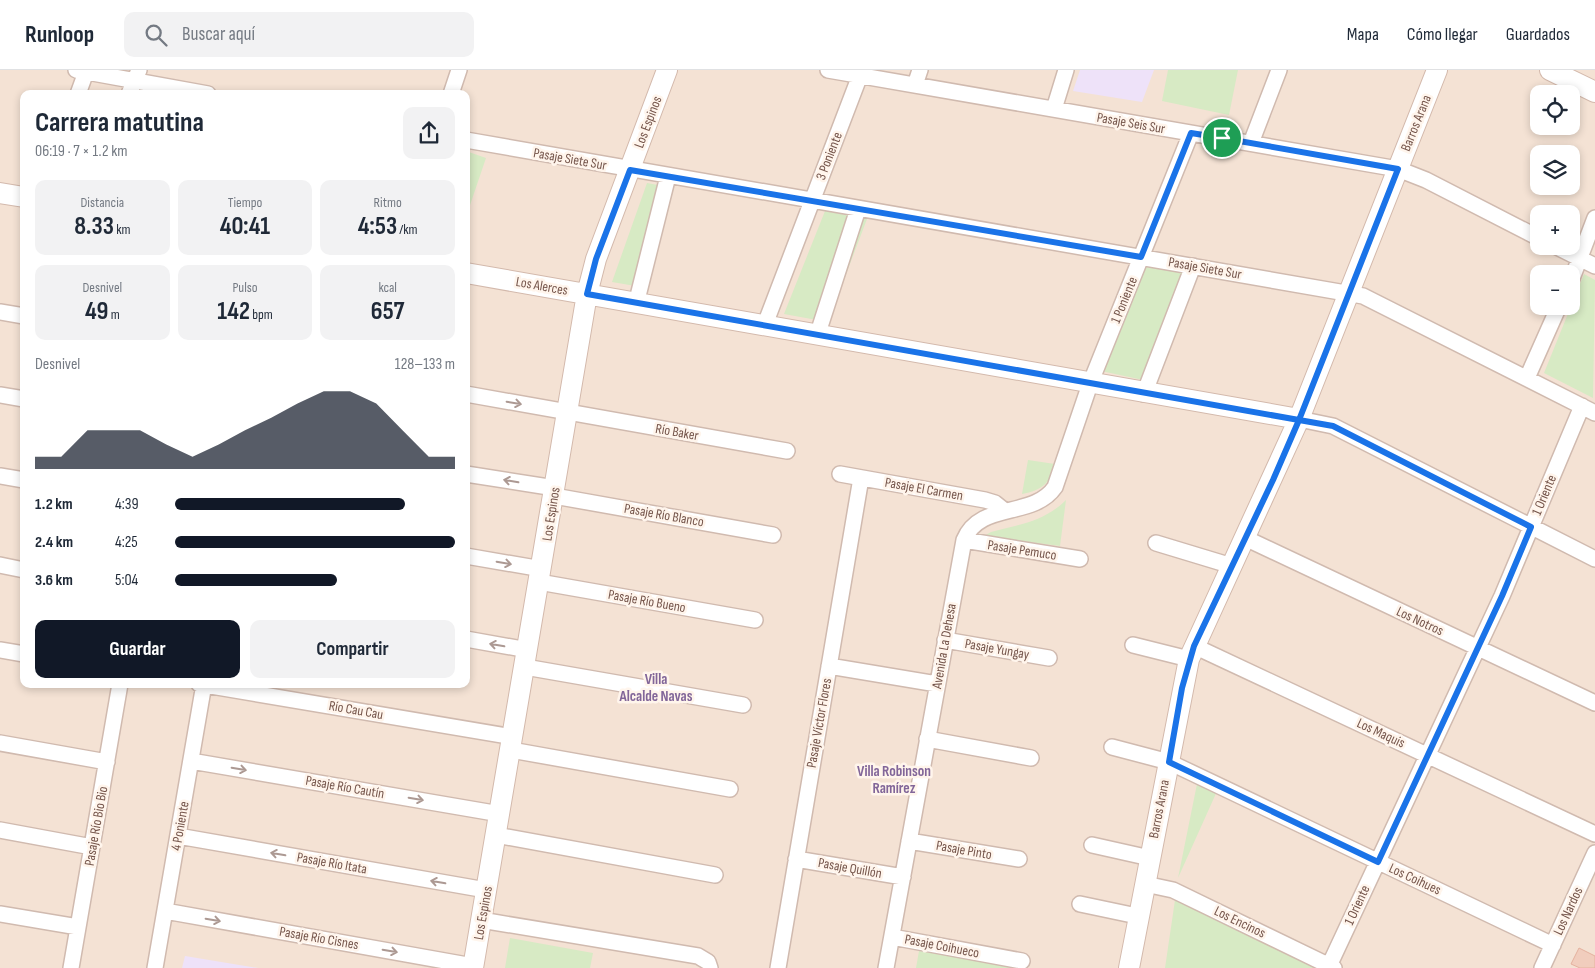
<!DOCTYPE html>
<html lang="es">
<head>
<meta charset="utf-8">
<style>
  :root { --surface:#fff; --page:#f2f2f3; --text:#1f2937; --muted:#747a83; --line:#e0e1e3; --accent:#111827 }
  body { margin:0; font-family:"Sofia Sans Condensed",sans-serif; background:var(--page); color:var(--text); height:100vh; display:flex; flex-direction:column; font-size:19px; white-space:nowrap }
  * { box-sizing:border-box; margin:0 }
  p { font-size:16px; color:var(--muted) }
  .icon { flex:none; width:28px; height:28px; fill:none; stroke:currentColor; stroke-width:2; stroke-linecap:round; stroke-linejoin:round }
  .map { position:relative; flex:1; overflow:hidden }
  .panel { position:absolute; left:20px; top:20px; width:450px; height:598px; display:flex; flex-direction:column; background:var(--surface); border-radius:10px; box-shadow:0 2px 8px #0003 }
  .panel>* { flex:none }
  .fabs { position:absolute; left:1530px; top:15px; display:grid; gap:10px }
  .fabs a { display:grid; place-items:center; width:50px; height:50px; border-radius:10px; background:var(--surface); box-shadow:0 2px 8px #0003; font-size:25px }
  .pin { position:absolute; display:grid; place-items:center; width:42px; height:42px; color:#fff; margin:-21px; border:2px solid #fff; border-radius:50%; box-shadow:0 1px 5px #0007 }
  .round { display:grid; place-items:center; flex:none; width:52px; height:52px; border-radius:10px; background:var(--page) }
  .overview { display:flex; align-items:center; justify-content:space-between; height:85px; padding:0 15px }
  h1 { font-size:28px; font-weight:700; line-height:38px }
  .metrics { display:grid; grid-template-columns:repeat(3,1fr); gap:8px; height:85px; padding:5px 15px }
  .metrics div { display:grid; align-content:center; border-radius:10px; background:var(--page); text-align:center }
  .metrics b { font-size:25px; font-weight:700 }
  .metrics small { font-size:14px; font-weight:400 }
  .metrics p { font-size:14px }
  .chart { height:140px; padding:10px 15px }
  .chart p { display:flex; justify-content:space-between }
  .chart svg { width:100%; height:90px; margin-top:5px; fill:var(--accent); opacity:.7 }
  .action { display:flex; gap:10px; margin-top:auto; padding:10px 15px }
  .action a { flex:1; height:58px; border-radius:10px; background:var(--accent); color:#fff; font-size:20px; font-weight:700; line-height:58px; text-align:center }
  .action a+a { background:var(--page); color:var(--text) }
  ul { padding:0 15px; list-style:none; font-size:16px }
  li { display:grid; grid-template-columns:80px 60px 1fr; align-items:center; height:38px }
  li i { height:12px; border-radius:6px; background:var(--accent) }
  header { display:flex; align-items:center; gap:30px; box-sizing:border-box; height:70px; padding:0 25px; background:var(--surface); border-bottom:1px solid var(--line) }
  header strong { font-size:24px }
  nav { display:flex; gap:28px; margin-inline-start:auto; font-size:18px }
  .search { width:350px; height:45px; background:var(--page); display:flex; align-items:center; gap:12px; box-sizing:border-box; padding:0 18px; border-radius:10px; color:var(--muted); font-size:19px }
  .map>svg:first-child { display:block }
  .residential { fill:#f4e2d4; fill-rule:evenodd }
  .education { fill:#eee2f9 }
  .green { fill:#d7eac4 }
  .building { fill:#f1cdbd; stroke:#e4b19e }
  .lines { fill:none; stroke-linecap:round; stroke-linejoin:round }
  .street-casing { stroke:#d0baaf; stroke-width:18 }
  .secondary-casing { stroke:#d3b9ac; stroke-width:22 }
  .street { stroke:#fff; stroke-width:15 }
  .secondary { stroke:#fff; stroke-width:20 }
  .oneway { stroke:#ac9993 }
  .route-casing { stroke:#fff; stroke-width:10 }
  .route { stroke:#1a73e8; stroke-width:6 }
  .labels { text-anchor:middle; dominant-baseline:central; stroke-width:5; stroke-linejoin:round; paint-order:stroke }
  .street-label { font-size:14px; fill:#75554b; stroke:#fff5ec }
  .neighbourhood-label { font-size:15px; font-weight:bold; fill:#826699; stroke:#fff5ec }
</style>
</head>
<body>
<header>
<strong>Runloop</strong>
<div class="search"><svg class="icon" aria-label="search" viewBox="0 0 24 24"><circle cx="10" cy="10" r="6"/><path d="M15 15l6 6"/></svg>Buscar aquí</div>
<nav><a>Mapa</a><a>Cómo llegar</a><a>Guardados</a></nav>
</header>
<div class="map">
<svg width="1595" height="898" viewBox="0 0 1595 898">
  <rect width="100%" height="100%" fill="#fcf1e6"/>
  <path class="residential" d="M0,0H1595V898H0ZM24,24H466V614H24ZM1539,24H1571V56H1539ZM1539,84H1571V116H1539ZM1539,144H1571V176H1539ZM1539,204H1571V236H1539Z"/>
  <path class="education" d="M1080,0H1154L1142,32L1073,21Z
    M185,886L258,898H182Z"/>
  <path class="green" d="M1168,0H1238L1229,45L1162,31Z
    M466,81L486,88L466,147Z
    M647,113L674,118L647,218L612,212Z
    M825,141L867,149L828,252L784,244Z
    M1142,196L1184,202L1143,310L1101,301Z
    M1584,204L1595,210L1593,328L1544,303Z
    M1028,390L1055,394C1050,414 1042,420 1022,424Z
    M1066,430L1060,476L984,466L991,462C1019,455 1045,451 1066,430Z
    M1198,709L1218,719L1178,808Z
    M1175,830L1317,898H1165Z
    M510,868L593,883L590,898H505Z
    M919,881L1022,898H916Z"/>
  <path class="building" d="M1579,878L1595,886V898H1580L1571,894Z"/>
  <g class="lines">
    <g class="street-casing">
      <path id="street" d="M76,0L208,24
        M828,0L1398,99L1426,110L1539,168
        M915,15L920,0
        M78,24L86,2
        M129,24L139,0
        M451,24L459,0
        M1054,39L1066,0
        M466,70L1363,226L1595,343
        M1251,73L1279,0
        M1555,176L1595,196
        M1571,211L1595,148
        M636,234L668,106
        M0,242L24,246
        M764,257L862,0
        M817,266L858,139
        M1527,308L1559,236
        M466,324L787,381
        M1144,324L1193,196
        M0,325L24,329
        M1299,349L1333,356L1595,489
        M466,404L555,418
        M840,404L985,430L995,433L1005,441
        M0,406L24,410
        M554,426L773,465
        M1245,468L1595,633
        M964,470L1080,489
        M1156,473L1232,496
        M466,486L542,499
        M0,495L24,500
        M539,512L755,550
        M466,569L528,580
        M945,570L1049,588
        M1133,575L1189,589
        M1194,576L1595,764
        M0,580L24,584
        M829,596L937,614
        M525,597L743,635
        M199,614L513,667
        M927,669L1031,688
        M0,673L107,692
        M1112,677L1169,692L1553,875
        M511,680L730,719
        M191,691L500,744
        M0,760L92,777
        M496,765L715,805
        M178,766L486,820
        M909,771L1019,789
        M1092,775L1150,788
        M796,789L903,807
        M1145,814L1173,820L1334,898
        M1080,834L1137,846
        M165,841L473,896
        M0,844L78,857
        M481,850L698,886L708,892L710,898
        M892,867L1022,891
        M1329,896L1502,526L1582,336
        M71,898L120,614
        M155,898L204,614
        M778,898L861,408
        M886,898L964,470C980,431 1033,449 1055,417L1090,314L1191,63
        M1542,898L1595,783"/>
    </g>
    <g class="secondary-casing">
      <path id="secondary" d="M1550,0L1595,22
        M0,123L24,127
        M466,203L1299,349
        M473,898L587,224L596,189L667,0
        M1129,898L1189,589L1299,349L1437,0"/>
    </g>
    <use href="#street" class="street"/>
    <use href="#secondary" class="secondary"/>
  </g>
  <defs><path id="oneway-shaft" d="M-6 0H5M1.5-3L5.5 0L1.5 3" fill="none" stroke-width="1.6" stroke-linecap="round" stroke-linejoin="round" transform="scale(1.25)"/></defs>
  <g class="oneway">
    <use href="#oneway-shaft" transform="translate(514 333) rotate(10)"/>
    <use href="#oneway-shaft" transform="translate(511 411) rotate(-170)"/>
    <use href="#oneway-shaft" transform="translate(504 493) rotate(10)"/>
    <use href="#oneway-shaft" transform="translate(497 575) rotate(-170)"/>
    <use href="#oneway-shaft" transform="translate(239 699) rotate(10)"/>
    <use href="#oneway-shaft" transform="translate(416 729) rotate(10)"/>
    <use href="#oneway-shaft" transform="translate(278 784) rotate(-170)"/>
    <use href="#oneway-shaft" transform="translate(438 812) rotate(-170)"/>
    <use href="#oneway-shaft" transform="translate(213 850) rotate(10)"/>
    <use href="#oneway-shaft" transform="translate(390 881) rotate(10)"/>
  </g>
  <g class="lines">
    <g class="route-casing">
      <path id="route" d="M1222,68L1191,63L1141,187L630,100L596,189L587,224L1299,350L1273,410L1194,576L1182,618L1169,692L1378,792L1502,526L1531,457L1333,356L1299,350L1398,99L1222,68"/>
    </g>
    <use href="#route" class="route"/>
  </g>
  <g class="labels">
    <g class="street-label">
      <text transform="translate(648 52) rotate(-69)">Los Espinos</text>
      <text transform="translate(1131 53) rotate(10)">Pasaje Seis Sur</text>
      <text transform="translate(1416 53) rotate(-68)">Barros Arana</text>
      <text transform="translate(829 86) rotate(-69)">3 Poniente</text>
      <text transform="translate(570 89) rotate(10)">Pasaje Siete Sur</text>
      <text transform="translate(1205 198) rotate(10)">Pasaje Siete Sur</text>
      <text transform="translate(542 216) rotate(10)">Los Alerces</text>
      <text transform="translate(1124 230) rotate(-68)">1 Poniente</text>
      <text transform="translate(677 362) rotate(10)">Río Baker</text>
      <text transform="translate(924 419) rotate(10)">Pasaje El Carmen</text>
      <text transform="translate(1544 425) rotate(-67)">1 Oriente</text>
      <text transform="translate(551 444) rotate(-81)">Los Espinos</text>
      <text transform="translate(664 445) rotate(10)">Pasaje Río Blanco</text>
      <text transform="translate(1022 480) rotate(9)">Pasaje Pemuco</text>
      <text transform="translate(647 531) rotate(10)">Pasaje Río Bueno</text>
      <text transform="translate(1420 551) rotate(25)">Los Notros</text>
      <text transform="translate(944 576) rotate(-80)">Avenida La Dehesa</text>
      <text transform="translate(997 579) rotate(10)">Pasaje Yungay</text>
      <text transform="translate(356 640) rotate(10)">Río Cau Cau</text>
      <text transform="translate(819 653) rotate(-80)">Pasaje Víctor Flores</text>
      <text transform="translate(1381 663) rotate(25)">Los Maquis</text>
      <text transform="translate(345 717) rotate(10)">Pasaje Río Cautín</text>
      <text transform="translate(1159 739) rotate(-79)">Barros Arana</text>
      <text transform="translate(96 756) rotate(-80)">Pasaje Río Bio Bio</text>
      <text transform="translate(180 756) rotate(-80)">4 Poniente</text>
      <text transform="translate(964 780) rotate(10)">Pasaje Pinto</text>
      <text transform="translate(332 793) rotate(10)">Pasaje Río Itata</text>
      <text transform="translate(850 798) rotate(10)">Pasaje Quillón</text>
      <text transform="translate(1415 809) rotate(25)">Los Coihues</text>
      <text transform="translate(1357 835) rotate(-65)">1 Oriente</text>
      <text transform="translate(1568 841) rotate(-65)">Los Nardos</text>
      <text transform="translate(483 843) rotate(-80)">Los Espinos</text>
      <text transform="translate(1240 852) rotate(26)">Los Encinos</text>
      <text transform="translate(319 868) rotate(10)">Pasaje Río Cisnes</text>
      <text transform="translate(942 876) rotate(11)">Pasaje Coihueco</text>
    </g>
    <g class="neighbourhood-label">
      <text x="656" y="609">Villa<tspan x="656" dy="17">Alcalde Navas</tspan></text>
      <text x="894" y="701">Villa Robinson<tspan x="894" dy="17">Ramírez</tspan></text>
    </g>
  </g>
</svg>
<div class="fabs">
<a><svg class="icon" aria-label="locate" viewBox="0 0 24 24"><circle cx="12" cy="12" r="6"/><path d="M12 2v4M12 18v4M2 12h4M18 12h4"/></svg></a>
<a><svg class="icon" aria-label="layers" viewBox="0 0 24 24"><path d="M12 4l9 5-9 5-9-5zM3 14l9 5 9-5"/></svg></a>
<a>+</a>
<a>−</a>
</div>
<div class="pin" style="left:1222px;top:68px;background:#1e9e55"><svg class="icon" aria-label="arrive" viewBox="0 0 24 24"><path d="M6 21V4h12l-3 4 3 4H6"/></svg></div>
<section class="panel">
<div class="overview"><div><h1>Carrera matutina</h1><p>06:19 · 7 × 1.2 km</p></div><a class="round"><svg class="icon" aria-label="share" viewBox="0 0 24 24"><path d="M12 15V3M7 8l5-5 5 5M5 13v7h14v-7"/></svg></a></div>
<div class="metrics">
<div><p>Distancia</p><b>8.33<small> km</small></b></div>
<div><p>Tiempo</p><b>40:41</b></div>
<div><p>Ritmo</p><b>4:53<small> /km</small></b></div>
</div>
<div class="metrics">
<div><p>Desnivel</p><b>49<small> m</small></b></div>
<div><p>Pulso</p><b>142<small> bpm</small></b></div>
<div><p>kcal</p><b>657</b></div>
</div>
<div class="chart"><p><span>Desnivel</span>128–133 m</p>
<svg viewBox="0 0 160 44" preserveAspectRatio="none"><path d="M0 44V38L10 38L20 25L30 25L40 25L50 32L60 38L70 32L80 25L90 19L100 12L110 6L120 6L130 12L140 25L150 38L160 38V44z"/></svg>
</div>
<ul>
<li><b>1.2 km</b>4:39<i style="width:82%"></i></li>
<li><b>2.4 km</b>4:25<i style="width:100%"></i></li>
<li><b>3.6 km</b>5:04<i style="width:58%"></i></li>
</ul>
<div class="action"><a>Guardar</a><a>Compartir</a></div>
</section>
</div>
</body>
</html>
